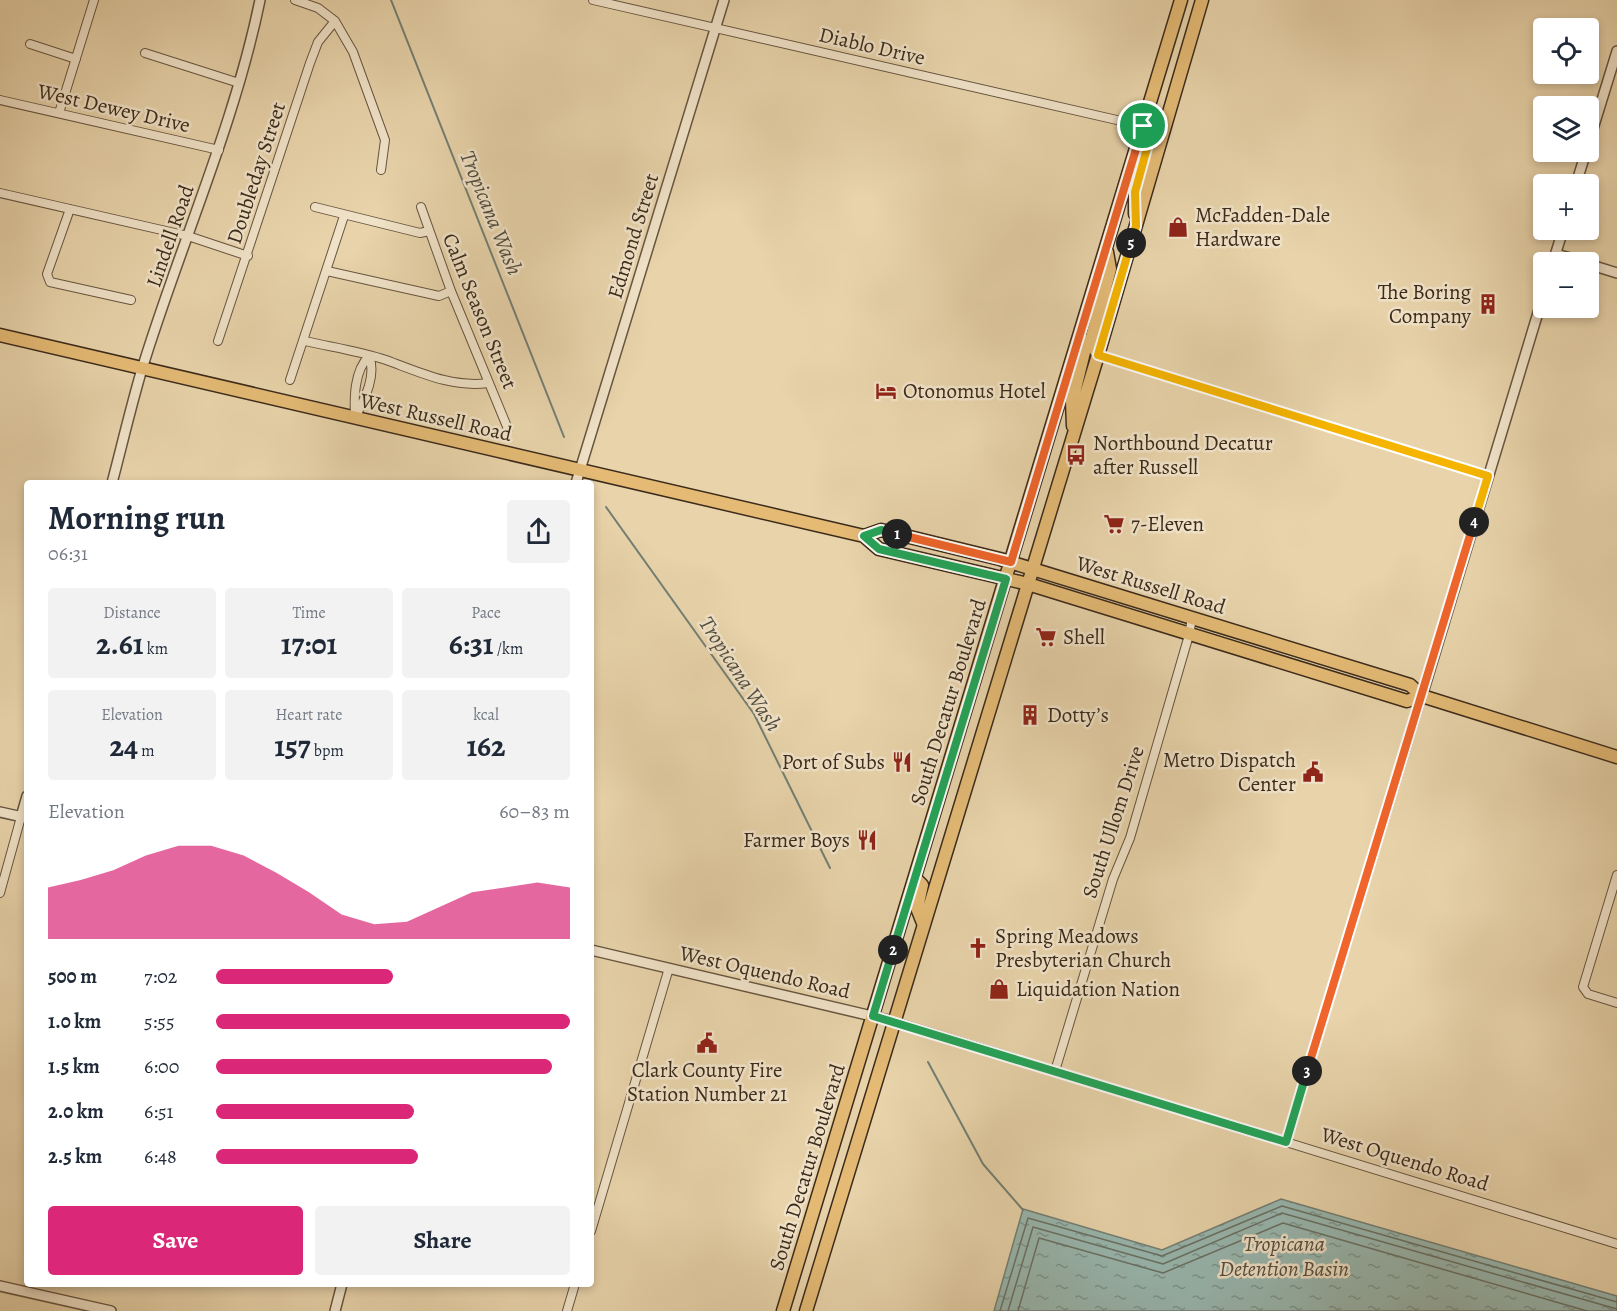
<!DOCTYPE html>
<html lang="en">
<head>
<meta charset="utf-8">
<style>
  :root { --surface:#fff; --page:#f2f2f3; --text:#1f2937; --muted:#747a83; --accent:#db2777 }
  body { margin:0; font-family:Alegreya,serif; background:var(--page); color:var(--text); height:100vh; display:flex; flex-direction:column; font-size:22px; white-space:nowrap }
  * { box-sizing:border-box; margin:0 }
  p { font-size:20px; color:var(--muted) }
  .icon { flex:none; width:33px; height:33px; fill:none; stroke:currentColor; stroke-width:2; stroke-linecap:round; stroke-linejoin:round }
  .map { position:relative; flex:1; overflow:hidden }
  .sheet { position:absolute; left:24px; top:480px; width:570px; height:807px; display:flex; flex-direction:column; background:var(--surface); border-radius:6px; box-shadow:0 3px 9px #0003 }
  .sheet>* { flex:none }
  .fabs { position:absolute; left:1533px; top:18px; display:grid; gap:12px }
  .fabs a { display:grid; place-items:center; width:66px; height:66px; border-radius:6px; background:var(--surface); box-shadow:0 3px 9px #0003; font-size:30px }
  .pin { position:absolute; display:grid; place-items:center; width:51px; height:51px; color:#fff; margin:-26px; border:3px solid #fff; border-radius:50%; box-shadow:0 2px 6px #0007 }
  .km { position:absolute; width:30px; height:30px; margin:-15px; border-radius:50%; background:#222; color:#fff; font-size:16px; line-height:30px; text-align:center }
  .round { display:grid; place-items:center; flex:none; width:63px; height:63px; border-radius:6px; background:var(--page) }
  .head { display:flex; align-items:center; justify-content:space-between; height:102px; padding:0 24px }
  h1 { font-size:33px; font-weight:700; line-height:45px }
  .stats { display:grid; grid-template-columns:repeat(3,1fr); gap:9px; height:102px; padding:6px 24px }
  .stats div { display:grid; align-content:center; border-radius:6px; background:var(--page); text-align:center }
  .stats b { font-size:30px; font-weight:700 }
  .stats small { font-size:16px; font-weight:400 }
  .stats p { font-size:16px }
  .chart { height:168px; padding:12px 24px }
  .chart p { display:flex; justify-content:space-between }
  .chart svg { width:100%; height:108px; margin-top:6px; fill:var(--accent); opacity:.7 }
  .button { display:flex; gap:12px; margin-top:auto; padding:12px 24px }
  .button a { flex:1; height:69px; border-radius:6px; background:var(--accent); color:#fff; font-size:24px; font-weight:700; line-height:69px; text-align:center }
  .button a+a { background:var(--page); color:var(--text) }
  ul { padding:0 24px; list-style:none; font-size:20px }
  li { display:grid; grid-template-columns:96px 72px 1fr; align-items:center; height:45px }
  li i { height:15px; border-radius:8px; background:var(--accent) }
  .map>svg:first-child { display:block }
  .water { fill:url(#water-ripples); stroke:#737f74; stroke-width:1.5 }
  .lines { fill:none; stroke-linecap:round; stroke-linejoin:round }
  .shore { stroke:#6a7165; stroke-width:1.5 }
  .stream { stroke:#737f74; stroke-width:2 }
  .minor-casing { stroke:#66553f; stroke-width:10 }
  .tertiary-casing { stroke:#66553f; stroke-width:12 }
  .primary-casing { stroke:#3b2b1b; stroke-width:15 }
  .minor { stroke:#f0e2c8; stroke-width:8 }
  .tertiary { stroke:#f0e2c8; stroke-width:9 }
  .primary { stroke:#e4ba75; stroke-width:12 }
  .split-1-casing { stroke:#fff; stroke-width:12 }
  .split-2-casing { stroke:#fff; stroke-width:12 }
  .split-3-casing { stroke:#fff; stroke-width:12 }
  .split-4-casing { stroke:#fff; stroke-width:12 }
  .split-5-casing { stroke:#fff; stroke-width:12 }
  .split-6-casing { stroke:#fff; stroke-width:12 }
  .split-1 { stroke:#f0652b; stroke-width:8 }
  .split-2 { stroke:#22a559; stroke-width:8 }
  .split-3 { stroke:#22a559; stroke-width:8 }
  .split-4 { stroke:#f0652b; stroke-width:8 }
  .split-5 { stroke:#f5b400; stroke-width:8 }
  .split-6 { stroke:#f5b400; stroke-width:8 }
  .labels { text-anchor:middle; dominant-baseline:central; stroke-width:5; stroke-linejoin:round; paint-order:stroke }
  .street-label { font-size:21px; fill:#3b2b1b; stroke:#f0e2c8 }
  .poi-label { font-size:21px; fill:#3b2b1b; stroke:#f0e2c8; text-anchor:start }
  .water-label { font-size:22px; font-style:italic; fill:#524e40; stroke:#f0e2c8 }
</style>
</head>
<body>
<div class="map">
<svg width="1617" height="1311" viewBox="0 0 1617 1311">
  <defs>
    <pattern id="water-ripples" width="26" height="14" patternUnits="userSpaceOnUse" patternTransform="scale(1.5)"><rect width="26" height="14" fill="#98b7af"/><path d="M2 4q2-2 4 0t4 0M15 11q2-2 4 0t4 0" fill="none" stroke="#7d958e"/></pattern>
  </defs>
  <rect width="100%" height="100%" fill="#e8d3aa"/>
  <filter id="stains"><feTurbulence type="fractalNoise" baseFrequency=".00333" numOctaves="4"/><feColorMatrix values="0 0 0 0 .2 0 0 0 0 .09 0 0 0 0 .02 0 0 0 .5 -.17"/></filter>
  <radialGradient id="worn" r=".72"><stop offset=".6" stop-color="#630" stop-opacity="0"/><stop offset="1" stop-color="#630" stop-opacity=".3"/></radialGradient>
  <path class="water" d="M1281,1199L1617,1296V1311H994L1023,1209L1162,1250Z"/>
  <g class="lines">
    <path class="shore" d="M1000,1311L1028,1218L1162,1256L1282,1206L1617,1302
      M1008,1311L1033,1227L1163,1264L1282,1213L1617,1309
      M1018,1311L1039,1238L1163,1273L1283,1223L1587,1311"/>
    <path class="stream" d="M391,0L564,437
      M606,507L754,714L830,868
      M928,1062L983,1164L1023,1210"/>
    <g class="minor-casing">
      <path id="minor" d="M295,0L318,8L335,21L353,52L385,140L381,170
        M593,0L1143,126
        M30,44L76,59
        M145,53L239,83
        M0,100L219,150
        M59,113L94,0
        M0,193L188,236L248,256
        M315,207L420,233L429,231
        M421,207L451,291L508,429
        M70,209L47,274L50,282L131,300
        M327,271L439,296L451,291
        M218,341L310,63L318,42L335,21
        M305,341C331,347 360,351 386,360C419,372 452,388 488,383
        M1098,355L1488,476
        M369,356C377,376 364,400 355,418C354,398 354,371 369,356Z
        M290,380L344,216
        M1617,875L1583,987L1588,994L1617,1003
        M0,893L21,817
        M893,1021L1617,1244
        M1055,1071L1113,879L1130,838L1189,635L1192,618
        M1286,1141L1422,696
        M591,1231L669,968
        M567,1311L575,1284"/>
    </g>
    <g class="tertiary-casing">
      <path id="tertiary" d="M1588,145L1617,51
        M1576,184L1586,152
        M1556,254L1584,262
        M1553,262L1563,230
        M1588,264L1617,273
        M112,483C122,445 131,406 142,369C180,245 234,127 260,0
        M576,483L724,0
        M1422,696L1544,293
        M0,812L27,818
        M21,817L27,796
        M591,950L893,1021
        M0,1286L111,1311
        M335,1311L342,1284"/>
    </g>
    <g class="primary-casing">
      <path id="primary" d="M1135,214V192L1149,141L1143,126
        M0,335L864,536L879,549L1028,584L1407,701L1422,696
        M1098,355L1091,341L1110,269L1107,252
        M1073,426L1072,401L1085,348L1080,336
        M864,536L881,530L1000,559L1410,685L1422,696L1617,757
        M915,878L922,885L917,908L923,923
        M783,1311L1181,0
        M806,1311L1098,355L1202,0"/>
    </g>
    <use href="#minor" class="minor"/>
    <use href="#tertiary" class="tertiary"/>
    <use href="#primary" class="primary"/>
  </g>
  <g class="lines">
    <g class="split-1-casing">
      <path id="split-1" d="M897,534L1011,562L1143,126"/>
    </g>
    <g class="split-2-casing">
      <path id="split-2" d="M893,950L1006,579L879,549L864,536L881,530L897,534"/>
    </g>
    <g class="split-3-casing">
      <path id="split-3" d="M893,950L873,1016L1286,1142L1307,1071"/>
    </g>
    <g class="split-4-casing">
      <path id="split-4" d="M1307,1071L1474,522"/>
    </g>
    <g class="split-5-casing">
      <path id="split-5" d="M1131,243L1098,355L1488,476L1474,522"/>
    </g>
    <g class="split-6-casing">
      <path id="split-6" d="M1131,243L1136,226L1135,192L1149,141L1143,126"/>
    </g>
    <use href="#split-1" class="split-1"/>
    <use href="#split-2" class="split-2"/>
    <use href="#split-3" class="split-3"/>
    <use href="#split-4" class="split-4"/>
    <use href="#split-5" class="split-5"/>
    <use href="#split-6" class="split-6"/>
  </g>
  <defs>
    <g id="shop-bare" transform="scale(1.62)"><path d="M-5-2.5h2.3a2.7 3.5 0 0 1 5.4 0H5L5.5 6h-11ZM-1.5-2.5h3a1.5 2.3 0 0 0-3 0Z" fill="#8f2418" stroke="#f0e2c8" stroke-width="2.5" paint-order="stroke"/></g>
    <g id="building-bare" transform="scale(1.62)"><path d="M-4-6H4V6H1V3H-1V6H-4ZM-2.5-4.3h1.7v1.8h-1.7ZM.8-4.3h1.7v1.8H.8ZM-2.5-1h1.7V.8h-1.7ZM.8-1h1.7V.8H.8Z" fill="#8f2418" stroke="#f0e2c8" stroke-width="2.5" paint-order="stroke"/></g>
    <g id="hotel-bare" transform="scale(1.62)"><path d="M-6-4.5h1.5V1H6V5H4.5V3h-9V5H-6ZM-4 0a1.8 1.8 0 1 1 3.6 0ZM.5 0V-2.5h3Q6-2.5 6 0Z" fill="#8f2418" stroke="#f0e2c8" stroke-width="2.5" paint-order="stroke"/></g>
    <g id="bus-bare" transform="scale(1.62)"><path d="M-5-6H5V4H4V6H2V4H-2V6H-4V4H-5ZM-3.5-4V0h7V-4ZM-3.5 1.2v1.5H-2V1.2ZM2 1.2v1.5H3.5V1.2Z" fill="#8f2418" stroke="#f0e2c8" stroke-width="2.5" paint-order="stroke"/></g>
    <g id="supermarket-bare" transform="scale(1.62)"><path d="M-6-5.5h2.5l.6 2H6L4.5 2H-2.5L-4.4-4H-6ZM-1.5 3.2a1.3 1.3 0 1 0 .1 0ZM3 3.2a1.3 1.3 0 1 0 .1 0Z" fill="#8f2418" stroke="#f0e2c8" stroke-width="2.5" paint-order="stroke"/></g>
    <g id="restaurant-bare" transform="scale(1.62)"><path d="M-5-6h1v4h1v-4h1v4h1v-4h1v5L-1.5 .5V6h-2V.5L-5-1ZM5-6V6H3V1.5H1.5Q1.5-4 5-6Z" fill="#8f2418" stroke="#f0e2c8" stroke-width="2.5" paint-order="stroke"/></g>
    <g id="civic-bare" transform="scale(1.62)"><path d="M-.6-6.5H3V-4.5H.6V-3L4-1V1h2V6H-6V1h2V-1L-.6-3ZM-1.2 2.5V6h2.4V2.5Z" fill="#8f2418" stroke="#f0e2c8" stroke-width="2.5" paint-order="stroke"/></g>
    <g id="church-bare" transform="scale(1.62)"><path d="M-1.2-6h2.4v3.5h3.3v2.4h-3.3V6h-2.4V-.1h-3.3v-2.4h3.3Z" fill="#8f2418" stroke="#f0e2c8" stroke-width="2.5" paint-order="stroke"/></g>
  </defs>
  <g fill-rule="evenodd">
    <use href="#shop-bare" x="1178" y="227"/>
    <use href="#building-bare" x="1488" y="304"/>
    <use href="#hotel-bare" x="886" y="391"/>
    <use href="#bus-bare" x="1076" y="455"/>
    <use href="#supermarket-bare" x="1114" y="524"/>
    <use href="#supermarket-bare" x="1046" y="637"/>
    <use href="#building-bare" x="1030" y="715"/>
    <use href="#restaurant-bare" x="902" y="762"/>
    <use href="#civic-bare" x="1313" y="772"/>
    <use href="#restaurant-bare" x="867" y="840"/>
    <use href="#church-bare" x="978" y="948"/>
    <use href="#shop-bare" x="999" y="989"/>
    <use href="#civic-bare" x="707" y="1043"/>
  </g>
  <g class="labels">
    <g class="street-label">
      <text transform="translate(872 46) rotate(13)">Diablo Drive</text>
      <text transform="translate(114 108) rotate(13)">West Dewey Drive</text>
      <text transform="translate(256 173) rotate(-72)">Doubleday Street</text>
      <text transform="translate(170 236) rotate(-71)">Lindell Road</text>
      <text transform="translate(633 236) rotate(-73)">Edmond Street</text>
      <text transform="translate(480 311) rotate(68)">Calm Season Street</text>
      <text transform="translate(436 417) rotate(13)">West Russell Road</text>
      <text transform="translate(1151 585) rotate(17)">West Russell Road</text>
      <text transform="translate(948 702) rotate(-73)">South Decatur Boulevard</text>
      <text transform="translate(1113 822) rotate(-72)">South Ullom Drive</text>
      <text transform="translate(765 972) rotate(13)">West Oquendo Road</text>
      <text transform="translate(1405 1159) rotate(17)">West Oquendo Road</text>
      <text transform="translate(807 1167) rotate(-73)">South Decatur Boulevard</text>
    </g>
    <g class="poi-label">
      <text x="1195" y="215">McFadden-Dale<tspan x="1195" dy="24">Hardware</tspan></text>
      <text x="1471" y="292" text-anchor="end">The Boring<tspan x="1471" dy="24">Company</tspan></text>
      <text x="903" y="391">Otonomus Hotel</text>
      <text x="1093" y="443">Northbound Decatur<tspan x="1093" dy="24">after Russell</tspan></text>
      <text x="1131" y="524">7-Eleven</text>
      <text x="1063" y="637">Shell</text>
      <text x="1047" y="715">Dotty’s</text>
      <text x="1296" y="760" text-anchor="end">Metro Dispatch<tspan x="1296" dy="24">Center</tspan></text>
      <text x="885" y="762" text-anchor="end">Port of Subs</text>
      <text x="850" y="840" text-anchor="end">Farmer Boys</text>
      <text x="995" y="936">Spring Meadows<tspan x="995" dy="24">Presbyterian Church</tspan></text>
      <text x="1016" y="989">Liquidation Nation</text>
      <text x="707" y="1070" text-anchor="middle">Clark County Fire<tspan x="707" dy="24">Station Number 21</tspan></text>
    </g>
    <g class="water-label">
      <text transform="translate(491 213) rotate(68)">Tropicana Wash</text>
      <text transform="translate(740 674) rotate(57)">Tropicana Wash</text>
      <text x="1284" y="1244">Tropicana<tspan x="1284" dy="25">Detention Basin</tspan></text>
    </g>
  </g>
  <rect width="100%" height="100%" filter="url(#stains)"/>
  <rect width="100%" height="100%" fill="url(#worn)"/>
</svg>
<div class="fabs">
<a><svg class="icon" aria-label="locate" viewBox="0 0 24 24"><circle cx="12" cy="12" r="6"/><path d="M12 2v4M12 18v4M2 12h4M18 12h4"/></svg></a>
<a><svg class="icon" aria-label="layers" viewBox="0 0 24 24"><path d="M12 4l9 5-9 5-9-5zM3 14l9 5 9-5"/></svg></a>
<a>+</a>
<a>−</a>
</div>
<div class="pin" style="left:1143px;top:126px;background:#1e9e55"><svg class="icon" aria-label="arrive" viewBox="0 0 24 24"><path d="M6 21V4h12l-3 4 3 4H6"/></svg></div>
<b class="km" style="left:897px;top:534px">1</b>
<b class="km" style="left:893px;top:950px">2</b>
<b class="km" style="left:1307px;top:1071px">3</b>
<b class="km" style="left:1474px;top:522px">4</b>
<b class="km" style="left:1131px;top:243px">5</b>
<section class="sheet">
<div class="head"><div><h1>Morning run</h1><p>06:31</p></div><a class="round"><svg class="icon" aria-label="share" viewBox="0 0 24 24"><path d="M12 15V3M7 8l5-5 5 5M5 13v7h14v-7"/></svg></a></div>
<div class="stats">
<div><p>Distance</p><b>2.61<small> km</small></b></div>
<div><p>Time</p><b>17:01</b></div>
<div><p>Pace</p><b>6:31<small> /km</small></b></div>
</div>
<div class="stats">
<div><p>Elevation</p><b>24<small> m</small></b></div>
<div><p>Heart rate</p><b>157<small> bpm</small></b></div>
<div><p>kcal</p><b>162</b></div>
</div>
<div class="chart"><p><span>Elevation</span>60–83 m</p>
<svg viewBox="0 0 160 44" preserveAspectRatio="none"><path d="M0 44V23L10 20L20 16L30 10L40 6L50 6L60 10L70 17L80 25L90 34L100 38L110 37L120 31L130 25L140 23L150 21L160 23V44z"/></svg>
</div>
<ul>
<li><b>500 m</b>7:02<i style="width:50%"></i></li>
<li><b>1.0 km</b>5:55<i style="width:100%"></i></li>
<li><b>1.5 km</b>6:00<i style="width:95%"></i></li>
<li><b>2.0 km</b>6:51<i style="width:56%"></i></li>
<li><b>2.5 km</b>6:48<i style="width:57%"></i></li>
</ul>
<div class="button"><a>Save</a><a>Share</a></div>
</section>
</div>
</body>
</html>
